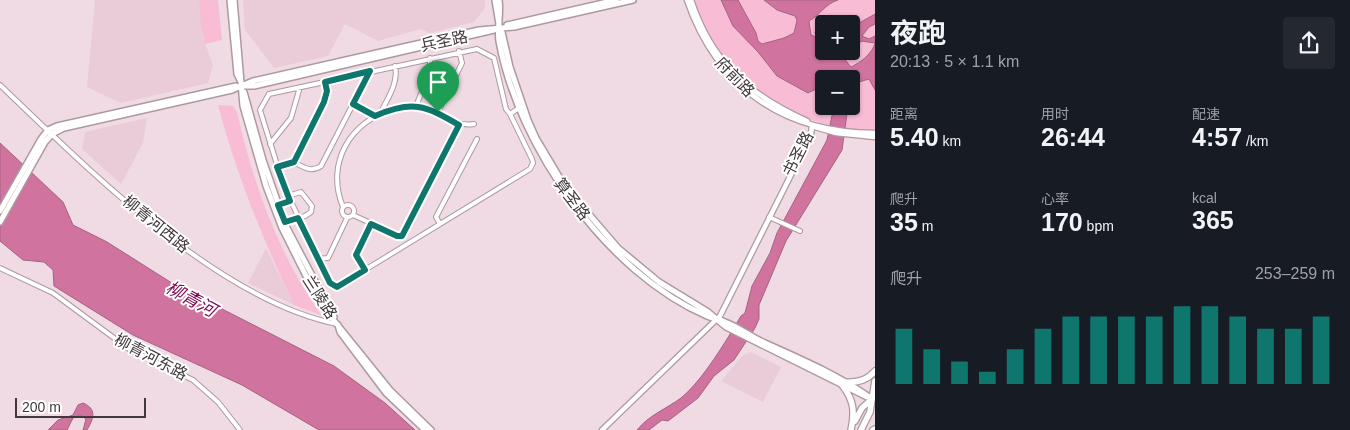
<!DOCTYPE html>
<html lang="zh">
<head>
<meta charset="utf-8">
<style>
  :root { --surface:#171b24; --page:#242831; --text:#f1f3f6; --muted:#9ea1a6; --accent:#0f766e }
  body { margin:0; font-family:Arial,"Noto Sans SC",sans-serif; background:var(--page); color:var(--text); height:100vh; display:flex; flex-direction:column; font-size:19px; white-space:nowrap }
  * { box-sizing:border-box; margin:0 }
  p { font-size:16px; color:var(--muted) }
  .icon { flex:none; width:28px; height:28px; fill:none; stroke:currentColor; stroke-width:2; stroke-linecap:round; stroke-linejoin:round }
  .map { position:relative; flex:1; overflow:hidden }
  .sheet { display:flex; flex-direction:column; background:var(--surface); width:475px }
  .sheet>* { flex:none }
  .fabs { position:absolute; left:815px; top:15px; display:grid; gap:10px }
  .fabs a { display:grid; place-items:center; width:45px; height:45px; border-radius:5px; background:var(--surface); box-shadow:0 1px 4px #0004; font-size:25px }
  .scale { position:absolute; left:15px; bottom:12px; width:131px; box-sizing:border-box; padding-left:5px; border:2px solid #41383c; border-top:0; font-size:14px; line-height:18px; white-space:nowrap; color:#41383c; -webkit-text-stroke:4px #fff; paint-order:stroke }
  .pin { position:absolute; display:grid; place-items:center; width:42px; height:42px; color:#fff; margin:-51px -21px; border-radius:50% 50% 50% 0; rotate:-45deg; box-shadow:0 0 5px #0007 }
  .pin .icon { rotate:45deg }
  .round { display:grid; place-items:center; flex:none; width:52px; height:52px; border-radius:5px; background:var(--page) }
  .headline { display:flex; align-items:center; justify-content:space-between; height:85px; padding:0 15px }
  h1 { font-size:28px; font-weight:700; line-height:38px }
  .metrics { display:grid; grid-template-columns:repeat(3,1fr); gap:8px; height:85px; padding:5px 15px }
  .metrics div { display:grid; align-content:center }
  .metrics b { font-size:25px; font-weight:700 }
  .metrics small { font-size:14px; font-weight:400 }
  .metrics p { font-size:14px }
  .chart { height:140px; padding:10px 15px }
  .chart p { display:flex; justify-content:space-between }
  .chart svg { width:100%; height:90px; margin-top:5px; stroke:var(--accent); stroke-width:6 }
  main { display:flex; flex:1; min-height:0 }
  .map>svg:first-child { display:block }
  .built { fill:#eaccd8 }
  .green { fill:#f8bcd5; fill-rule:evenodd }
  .water { fill:#d0749f; stroke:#a56281 }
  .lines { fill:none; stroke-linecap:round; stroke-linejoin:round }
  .minor-casing { stroke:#ae99a1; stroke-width:6 }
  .tertiary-casing { stroke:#ae99a1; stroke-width:7 }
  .secondary-casing { stroke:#ae99a1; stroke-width:8 }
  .primary-casing { stroke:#ae99a1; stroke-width:8 }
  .minor { stroke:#fff; stroke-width:4 }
  .tertiary { stroke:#fff; stroke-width:4.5 }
  .secondary { stroke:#fff; stroke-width:5 }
  .primary { stroke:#fff; stroke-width:5.5 }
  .route-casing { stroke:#fff; stroke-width:10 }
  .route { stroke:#0f766e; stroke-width:6 }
  .labels { text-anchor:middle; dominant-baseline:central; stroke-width:4; stroke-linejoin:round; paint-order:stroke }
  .street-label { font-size:16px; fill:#41383c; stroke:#fff }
  .water-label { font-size:18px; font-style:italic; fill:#7c074e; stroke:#fff }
</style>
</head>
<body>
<main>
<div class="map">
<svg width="875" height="430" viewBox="0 0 875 430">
  <rect width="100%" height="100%" fill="#f0dae3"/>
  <path class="built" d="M95,0H199L203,38L213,65L208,83L121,103L87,87Z
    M243,0H485V8L474,22L430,33L420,29L378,41L345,24L328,56L274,68L245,30Z
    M147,118L143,143L121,184L82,149L85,132Z
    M266,248L294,305L248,283Z
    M751,352L781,367L763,402L721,381L742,356Z"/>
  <path class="green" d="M199,0H218L222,40L205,44L201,25Z
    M694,0H875V131C870,131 865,130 860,130C808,127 760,100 726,61C710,44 701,22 694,0ZM824,24H851V51H824ZM824,79H851V106H824Z
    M218,105L233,106L237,112C253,184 279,255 321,315L294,305C263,240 237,176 218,105Z"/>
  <path class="water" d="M721,0H738L756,33L758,41L762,44L784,38L794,33L797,20L795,16L777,10L764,0H838C825,4 820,15 809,21L811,35L816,37L815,32L824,30V51H838L851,67C861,62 872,54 875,43L861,41L857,47H851V24H846L853,21L861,22L875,14V24L869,27L862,36L869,39L875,36V90L869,79L859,82L851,97V79H824V91L816,89L808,93L777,76L758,52L733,26Z
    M834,106H848L842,150L786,241L759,305V319L755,328L734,360L714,376L698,398L668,421L662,420L649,430H637C649,415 666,409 681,398C703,380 726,341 741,316L745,313L752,286L770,253L777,233L827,140Z
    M0,143L63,202L73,225L107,242L175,285L334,366L385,403L415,430H319L242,385L133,335L54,286L53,270L44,262L23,260L0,241Z
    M83,403C97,409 94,418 87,430H83L86,419L80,415L73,418L67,430H48L58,420L73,415L78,405Z"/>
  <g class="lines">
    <g class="minor-casing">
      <path id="minor" d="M0,85C87,168 217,300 337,324
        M353,105L375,117
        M416,106L430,72V58
        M438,112L462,63L459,51
        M380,114C387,99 399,83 395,66
        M510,114L506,109L494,58L477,49L269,94L260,110L284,187L330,283L337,287L530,169L533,163L532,159L510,114L519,108
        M270,144L291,118L300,87
        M294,162L324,102L327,91L325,81
        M277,167L294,162C303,167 311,173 321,166L370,71
        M342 211a6 6 0 1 1 12 0a6 6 0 1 1-12 0Z
        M278,205L290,201L291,195L301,192L312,206L311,212L305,216L285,222
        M343,207C325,164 350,120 395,109C400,108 407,105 413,105C436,107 451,128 474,124
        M353,215L397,235L402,236L459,125
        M769,217L800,231
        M440,224L436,217L477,139
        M317,259L328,258L347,218
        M0,268L53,293L129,349L193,380L218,402L240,430
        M365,270L356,255L371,224"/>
    </g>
    <g class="tertiary-casing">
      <path id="tertiary" d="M687,0C717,87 783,133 875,133
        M691,0C712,63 748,94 807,121
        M815,127L836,133L875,137
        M602,430L720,316L811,135L812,125"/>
    </g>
    <g class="secondary-casing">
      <path id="secondary" d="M230,0L237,74L241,82
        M234,0L243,106L266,186L282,228L313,290L327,312L390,390L431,430
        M495,0L499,24
        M499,0C501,13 497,29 499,41C518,147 607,273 707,316C713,319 719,319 725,322C739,327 751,337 765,343C801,359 840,376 872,399
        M507,25L616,0
        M502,32L510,67L528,120L536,138L564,185L618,248L659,282L708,312L726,327L867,397
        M244,86H254L494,30
        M244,92L263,160L286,226L334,317
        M0,211L41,139L48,130L57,126L236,86
        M0,222L45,142L52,134L64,128L232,90L253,81L368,55L479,30L514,27L633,0
        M338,325L340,332L386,393L425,430"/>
    </g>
    <g class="primary-casing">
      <path id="primary" d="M844,382C856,383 867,381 875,371
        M842,385C854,400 855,412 851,430
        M855,421L862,408L872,399
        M861,430L870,412L875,381
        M873,430L875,429"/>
    </g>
    <use href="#minor" class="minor"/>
    <use href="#tertiary" class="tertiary"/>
    <use href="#secondary" class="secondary"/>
    <use href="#primary" class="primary"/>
  </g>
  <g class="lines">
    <g class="route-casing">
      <path id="route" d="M370,71L353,104L375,116C412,100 425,105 459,125L402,236H397L371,224L356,255L365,270L337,287L330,283L298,218L285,222L278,205L290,201L277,167L294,162L324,102L327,91L325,82Z"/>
    </g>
    <use href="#route" class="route"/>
  </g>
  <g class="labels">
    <g class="street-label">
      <text transform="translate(444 41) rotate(-12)">兵圣路</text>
      <text transform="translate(735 77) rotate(46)">府前路</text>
      <text transform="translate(798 154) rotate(-63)">书圣路</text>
      <text transform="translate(572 199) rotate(53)">算圣路</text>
      <text transform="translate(156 224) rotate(39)">柳青河西路</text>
      <text transform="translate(320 297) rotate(57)">兰陵路</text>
      <text transform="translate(151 357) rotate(28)">柳青河东路</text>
    </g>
    <g class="water-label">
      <text transform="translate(191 299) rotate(29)">柳青河</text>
    </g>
  </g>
</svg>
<div class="fabs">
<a>+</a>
<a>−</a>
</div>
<div class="scale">200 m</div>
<div class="pin" style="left:438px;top:112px;background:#1e9e55"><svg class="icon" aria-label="arrive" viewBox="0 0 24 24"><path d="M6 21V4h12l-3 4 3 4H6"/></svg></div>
</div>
<section class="sheet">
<div class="headline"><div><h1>夜跑</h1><p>20:13 · 5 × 1.1 km</p></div><a class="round"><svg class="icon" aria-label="share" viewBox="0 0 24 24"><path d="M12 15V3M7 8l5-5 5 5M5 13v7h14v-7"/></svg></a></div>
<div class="metrics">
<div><p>距离</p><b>5.40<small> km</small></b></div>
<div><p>用时</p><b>26:44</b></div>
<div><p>配速</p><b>4:57<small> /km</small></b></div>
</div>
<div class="metrics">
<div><p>爬升</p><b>35<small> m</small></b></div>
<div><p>心率</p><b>170<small> bpm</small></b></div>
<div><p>kcal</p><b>365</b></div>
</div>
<div class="chart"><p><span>爬升</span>253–259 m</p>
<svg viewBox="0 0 160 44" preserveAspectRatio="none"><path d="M5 44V17M15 44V27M25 44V33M35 44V38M45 44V27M55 44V17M65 44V11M75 44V11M85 44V11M95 44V11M105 44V6M115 44V6M125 44V11M135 44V17M145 44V17M155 44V11"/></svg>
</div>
</section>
</main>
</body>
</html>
